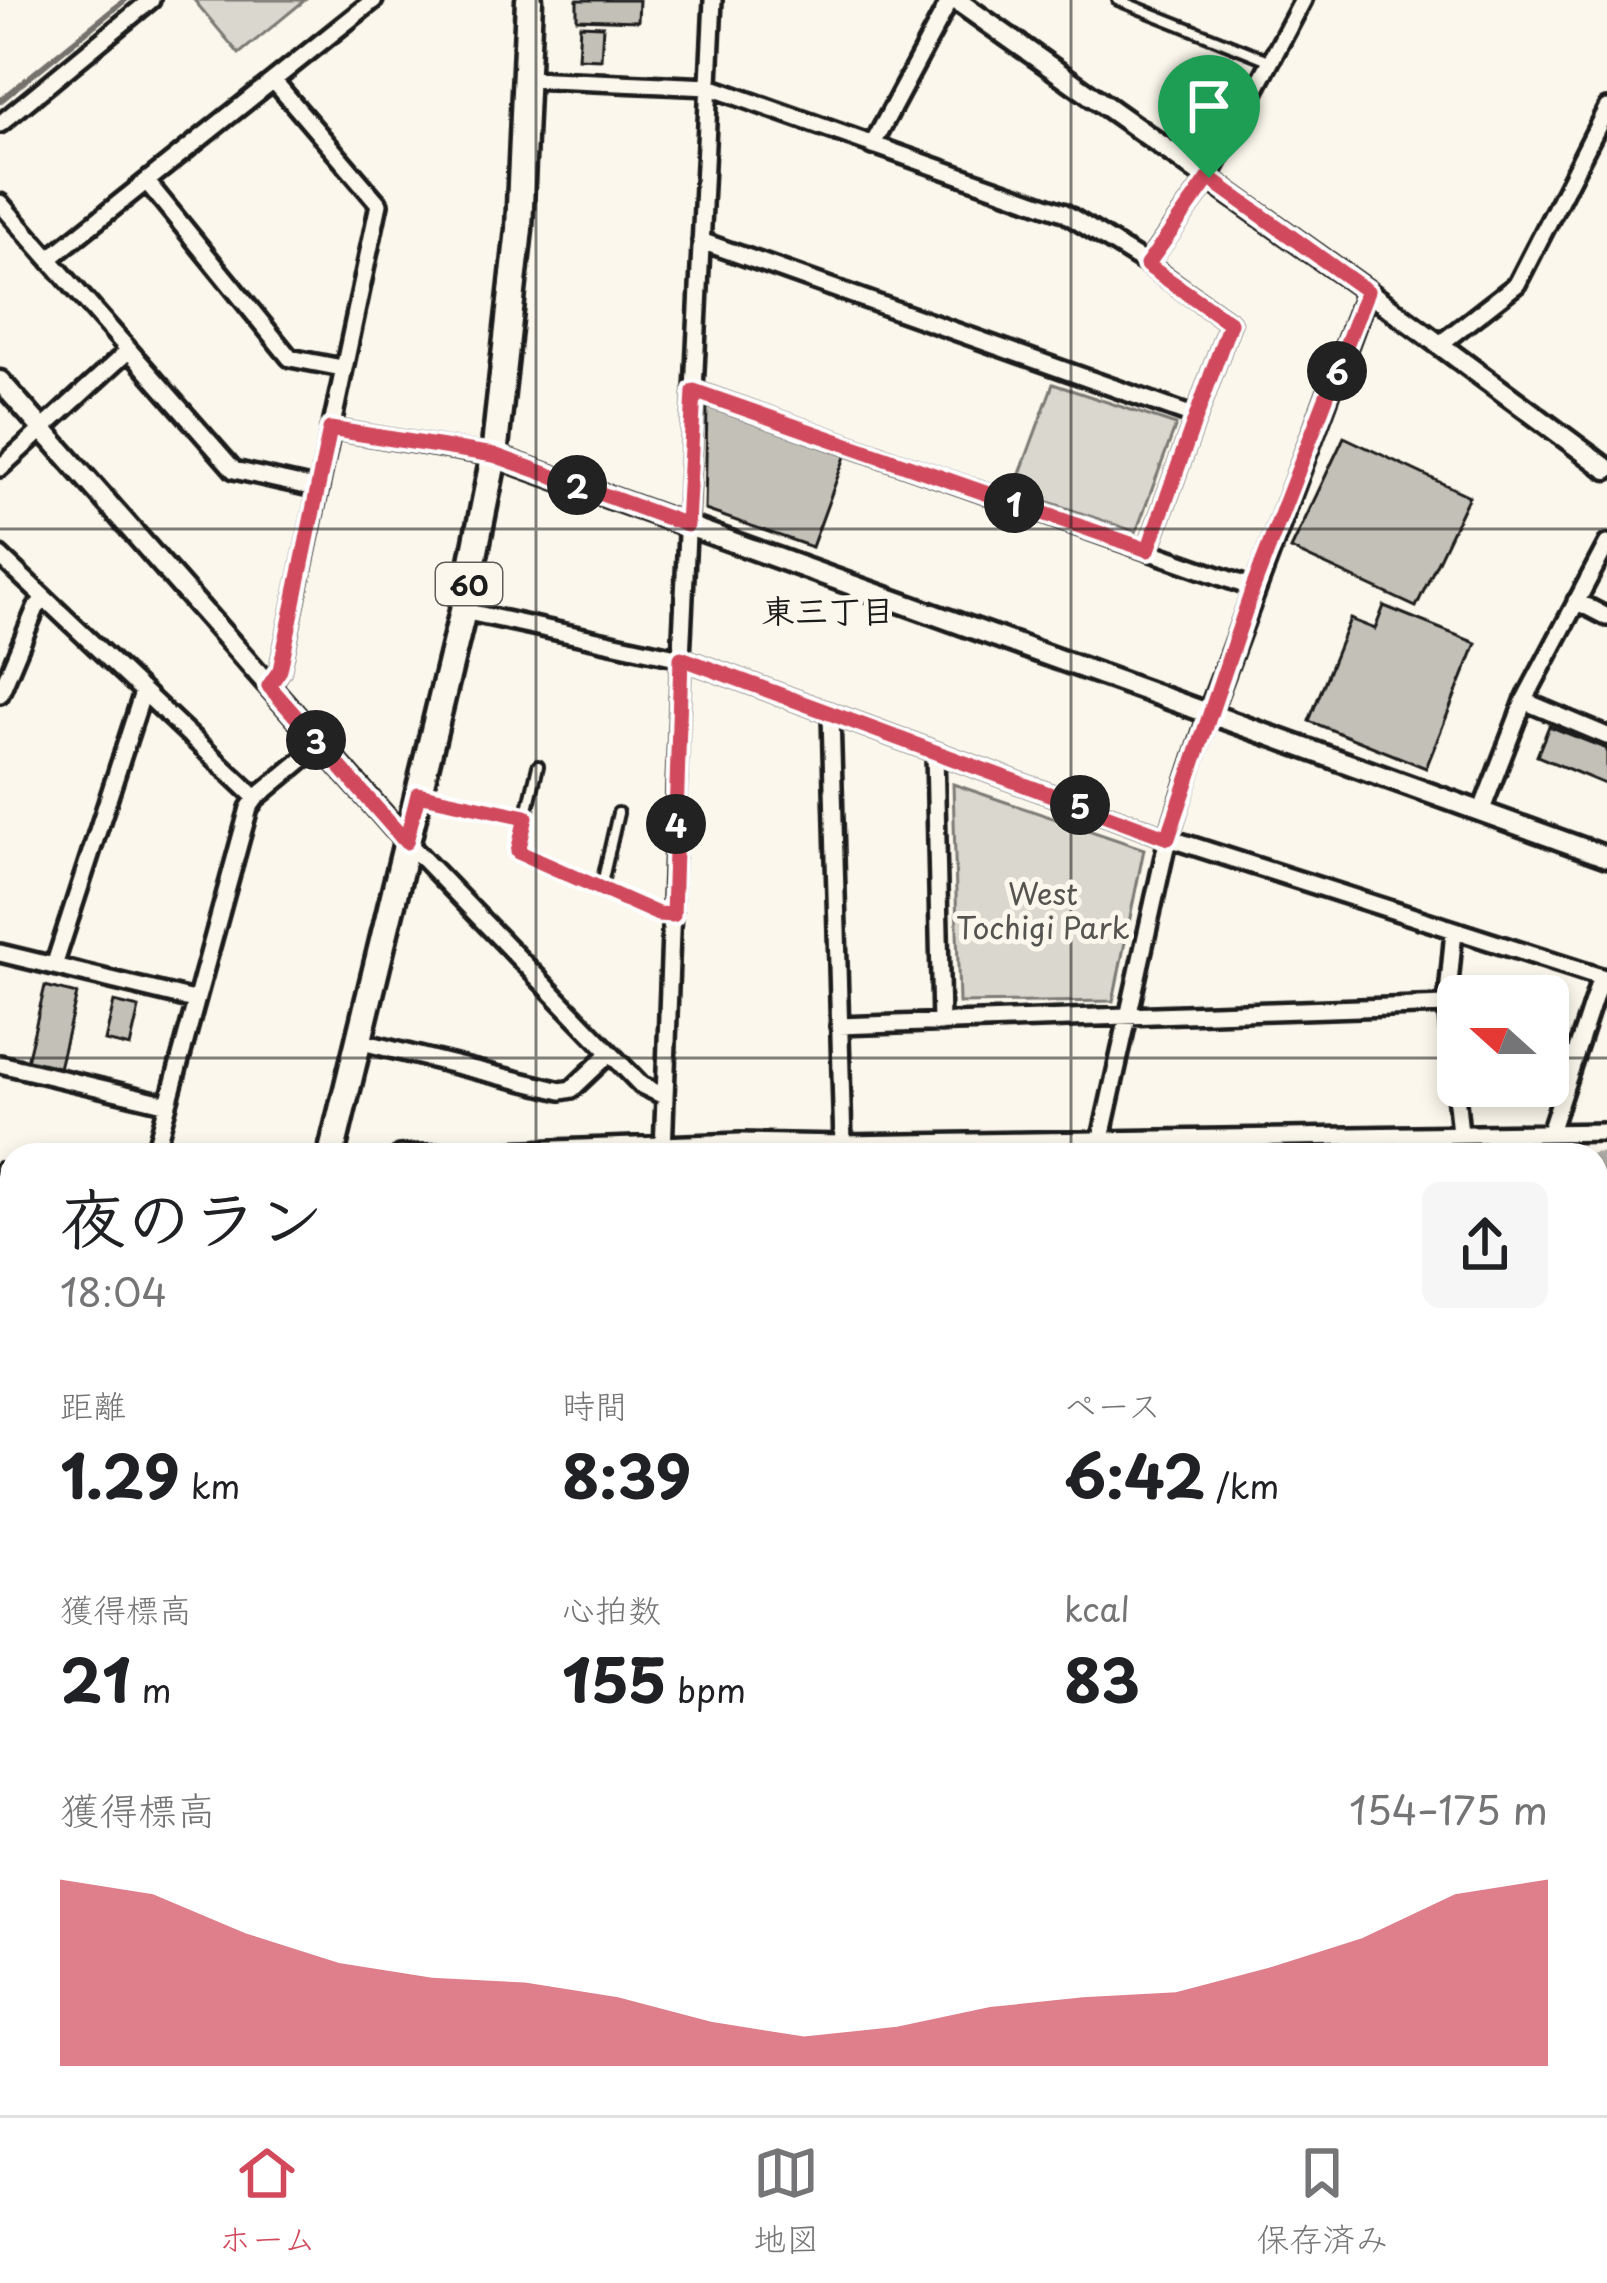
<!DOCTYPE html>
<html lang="ja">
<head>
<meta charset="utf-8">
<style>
  :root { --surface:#fff; --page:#f6f6f6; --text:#202124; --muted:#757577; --line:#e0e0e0; --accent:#d1495b }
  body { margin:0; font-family:"Playpen Sans","Klee One",sans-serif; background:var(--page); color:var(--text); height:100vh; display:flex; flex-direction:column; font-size:45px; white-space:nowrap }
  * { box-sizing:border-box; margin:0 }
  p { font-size:39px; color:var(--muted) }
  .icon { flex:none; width:66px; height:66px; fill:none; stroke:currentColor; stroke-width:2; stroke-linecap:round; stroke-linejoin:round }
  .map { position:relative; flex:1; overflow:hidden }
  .drawer { position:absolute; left:0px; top:1143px; width:1608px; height:972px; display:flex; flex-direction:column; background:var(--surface); border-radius:36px 36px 0 0; box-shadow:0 6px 18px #0003 }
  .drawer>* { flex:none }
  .needle { width:78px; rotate:291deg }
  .fabs { position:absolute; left:1437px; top:975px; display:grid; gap:24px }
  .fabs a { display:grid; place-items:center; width:132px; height:132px; border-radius:18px; background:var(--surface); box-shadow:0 6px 18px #0003; font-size:60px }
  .pin { position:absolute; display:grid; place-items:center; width:102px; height:102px; color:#fff; margin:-123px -51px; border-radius:50% 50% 50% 0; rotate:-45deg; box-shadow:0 0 12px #0007 }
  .pin .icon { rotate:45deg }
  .km { position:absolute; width:60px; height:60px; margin:-30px; border-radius:50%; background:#222; color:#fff; font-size:33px; line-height:60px; text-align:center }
  .round { display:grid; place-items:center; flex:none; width:126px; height:126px; border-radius:18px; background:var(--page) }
  .head { display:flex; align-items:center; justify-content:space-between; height:204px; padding:0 60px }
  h1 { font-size:66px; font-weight:700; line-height:90px }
  .figures { display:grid; grid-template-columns:repeat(3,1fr); gap:18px; height:204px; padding:12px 60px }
  .figures div { display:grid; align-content:center }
  .figures b { font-size:60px; font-weight:700 }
  .figures small { font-size:33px; font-weight:400 }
  .figures p { font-size:33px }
  .chart { height:336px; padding:24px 60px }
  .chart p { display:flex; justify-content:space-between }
  .chart svg { width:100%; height:216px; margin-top:12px; fill:var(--accent); opacity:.7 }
  .tabs { display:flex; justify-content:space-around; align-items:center; height:168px; border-top:3px solid var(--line); background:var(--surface); font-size:33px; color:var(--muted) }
  .tabs a { display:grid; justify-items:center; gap:6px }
  .tabs .on { color:var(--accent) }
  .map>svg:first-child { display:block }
  .built { fill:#eae6dc }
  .green { fill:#dad7ce; stroke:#7b7a75; stroke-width:3 }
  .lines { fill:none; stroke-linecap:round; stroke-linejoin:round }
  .stream { stroke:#74726e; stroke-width:6 }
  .canal { stroke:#afaca5; stroke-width:21 }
  .building { fill:#c3c0b8; stroke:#1c1c1c; stroke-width:3 }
  .service-casing { stroke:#1c1c1c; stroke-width:16 }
  .minor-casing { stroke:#1c1c1c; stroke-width:24 }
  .tertiary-casing { stroke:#1c1c1c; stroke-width:27 }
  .primary-casing { stroke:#1c1c1c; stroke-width:33 }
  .path { stroke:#1c1c1c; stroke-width:3; stroke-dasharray:9 9; stroke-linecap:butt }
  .service { stroke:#fbf7ec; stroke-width:8 }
  .minor { stroke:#fbf7ec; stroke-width:15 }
  .tertiary { stroke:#fbf7ec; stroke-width:18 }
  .primary { stroke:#fbf7ec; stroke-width:24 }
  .route-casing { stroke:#fff; stroke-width:24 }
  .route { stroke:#d1495b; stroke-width:15 }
  .grid { fill:none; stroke:#1c1c1c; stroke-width:3; stroke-opacity:0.55 }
  .labels { text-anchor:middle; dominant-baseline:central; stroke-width:10; stroke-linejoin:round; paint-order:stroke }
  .shield { fill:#fbf7ec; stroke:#5f5e5a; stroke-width:3 }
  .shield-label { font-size:27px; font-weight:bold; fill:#1c1c1c }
  .park-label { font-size:30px; fill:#555451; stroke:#fbf7ec }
  .neighbourhood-label { font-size:33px; font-weight:bold; fill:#1c1c1c; stroke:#fbf7ec }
</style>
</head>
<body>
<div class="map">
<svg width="1607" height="2115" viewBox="0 0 1607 2115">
  <rect width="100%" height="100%" fill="#fbf7ec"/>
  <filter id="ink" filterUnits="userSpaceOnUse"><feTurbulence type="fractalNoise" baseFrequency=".00833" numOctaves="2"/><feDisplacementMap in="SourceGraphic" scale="24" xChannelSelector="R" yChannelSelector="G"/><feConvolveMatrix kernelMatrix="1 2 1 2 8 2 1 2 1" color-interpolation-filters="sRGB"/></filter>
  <g filter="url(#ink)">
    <path class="built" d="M1607,1356V1651L1596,1645V1367Z"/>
    <path class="green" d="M194,0H305L239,54Z
      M1053,384L1176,425L1136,532L1014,490Z
      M953,784L1144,849L1113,1001L959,1003Z"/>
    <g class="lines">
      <path class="stream" d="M0,101L125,0"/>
      <path class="canal" d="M1596,1163H1607
        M0,1328L12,1323
        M1596,1346L1607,1334"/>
    </g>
    <path class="building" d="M577,0H639L638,21L577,19Z
      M580,25L603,26L601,59L578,58Z
      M707,405L846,454L812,547L705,510Z
      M1344,437L1469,496L1416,607L1291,549Z
      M1384,606L1476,643L1426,768L1309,721L1350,619L1375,629Z
      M1549,726L1607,749V785L1537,756Z
      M45,986L77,994L59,1068L27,1061Z
      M114,1002L139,1008L130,1047L105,1041Z
      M1607,1466V1569L1596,1566V1505Z
      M486,2103H511L508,2115H483Z"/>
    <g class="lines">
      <g class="service-casing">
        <path id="service" d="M1118,0L1271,61
          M538,766L518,852L658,914L671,915
          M425,795L526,817
          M601,888L618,813
          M0,1168L12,1171
          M1596,1206L1607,1207
          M1596,1249L1607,1232
          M0,1583L12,1584
          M0,1721L12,1722"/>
      </g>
      <g class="minor-casing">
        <path id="minor" d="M527,79L710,87L1063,212L1147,264L1230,323L1148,550
          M0,124L151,0
          M872,146L950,0
          M147,182L290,358L342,368
          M0,203L234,470L319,489
          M701,241L1196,417
          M49,259L374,0
          M1147,264L1209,178L1303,0
          M1440,344L1517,284L1607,108
          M694,391L1253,588
          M330,429L494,456
          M0,468L129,350
          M0,556L256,798
          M1576,601L1607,617
          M463,611L681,658L1168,838L1607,979
          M269,687L280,670L379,204L274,81
          M0,694L36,608L44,599
          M1524,701L1607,736
          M831,715L843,1144
          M935,753L941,1023
          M1481,812L1524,701L1607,544
          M406,841L641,1085L664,1096
          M1454,931L1447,1005L1460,1133
          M0,953L194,1000
          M54,966L143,692
          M839,1026L1447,1005
          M358,1041L561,1091L572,1089L609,1054
          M0,1064L168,1104
          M1550,1132L1601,977
          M1101,1138L1168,838L1208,716
          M663,1152L681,658L713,0
          M154,1155L249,808L256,798L320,745
          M400,1155L741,1142L843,1144L1607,1132
          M0,1295L12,1289
          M0,1659L12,1636
          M1596,2087L1607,2095
          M1125,2103L1135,2115
          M296,2115L299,2103
          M469,2115L472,2103
          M1467,2115L1479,2107L1500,2103"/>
      </g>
      <g class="tertiary-casing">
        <path id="tertiary" d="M956,0L1367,291L1607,469
          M0,381L406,841
          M494,456L1607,857
          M1208,716L1367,291
          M1596,1880L1607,1875
          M0,1890L12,1892
          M758,2103L799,2115
          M1282,2115L1298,2103"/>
      </g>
      <g class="primary-casing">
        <path id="primary" d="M331,1155L463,611L494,456L519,229L529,0
          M93,2115L96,2103"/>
      </g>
      <path class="path" d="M1596,1184H1607
        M0,1358L12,1353"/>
      <use href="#service" class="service"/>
      <use href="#minor" class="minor"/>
      <use href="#tertiary" class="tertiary"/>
      <use href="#primary" class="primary"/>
    </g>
  </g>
  <g class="lines" filter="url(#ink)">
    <g class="route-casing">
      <path id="route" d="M1209,178L1367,291L1253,588L1168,838L681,658L673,915L658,914L518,852L526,817L418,794L406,842L269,686L280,670L330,429L494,455L687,525L694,391L1148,550L1230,323L1147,265Z"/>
    </g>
    <use href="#route" class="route"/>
  </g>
  <path class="grid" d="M536,0V1155M1071,0V1155M0,529H1607M0,1058H1458M1548,1058H1607M0,1586H12M1596,1586H1607M536,2103V2115M1071,2103V2115"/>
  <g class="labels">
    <rect class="shield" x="436" y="563" width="66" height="42" rx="9"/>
    <g class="shield-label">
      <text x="469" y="584">60</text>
    </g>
    <g class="park-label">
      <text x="1043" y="892">West<tspan x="1043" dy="34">Tochigi Park</tspan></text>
    </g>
    <g class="neighbourhood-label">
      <text x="828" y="609">東三丁目</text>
    </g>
  </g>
</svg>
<div class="fabs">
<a><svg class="needle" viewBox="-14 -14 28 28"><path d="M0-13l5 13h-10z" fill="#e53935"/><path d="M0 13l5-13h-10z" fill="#757577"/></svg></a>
</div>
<div class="pin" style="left:1209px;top:178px;background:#1e9e55"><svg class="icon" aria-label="arrive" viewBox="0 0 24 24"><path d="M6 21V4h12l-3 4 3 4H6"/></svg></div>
<b class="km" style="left:1014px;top:503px">1</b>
<b class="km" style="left:577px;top:485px">2</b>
<b class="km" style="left:316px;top:740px">3</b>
<b class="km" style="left:676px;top:824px">4</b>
<b class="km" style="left:1080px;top:805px">5</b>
<b class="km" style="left:1337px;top:371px">6</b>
<section class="drawer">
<div class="head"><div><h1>夜のラン</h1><p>18:04</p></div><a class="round"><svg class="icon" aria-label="share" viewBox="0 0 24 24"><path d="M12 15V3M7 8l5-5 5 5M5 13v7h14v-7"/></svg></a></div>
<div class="figures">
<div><p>距離</p><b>1.29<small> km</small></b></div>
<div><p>時間</p><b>8:39</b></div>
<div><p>ペース</p><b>6:42<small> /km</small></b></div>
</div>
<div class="figures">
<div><p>獲得標高</p><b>21<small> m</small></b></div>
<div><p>心拍数</p><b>155<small> bpm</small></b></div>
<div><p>kcal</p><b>83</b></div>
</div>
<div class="chart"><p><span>獲得標高</span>154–175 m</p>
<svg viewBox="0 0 160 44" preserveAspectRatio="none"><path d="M0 44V6L10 9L20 17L30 23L40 26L50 27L60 30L70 35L80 38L90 36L100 32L110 30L120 29L130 24L140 18L150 9L160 6V44z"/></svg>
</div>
</section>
</div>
<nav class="tabs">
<a class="on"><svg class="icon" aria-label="home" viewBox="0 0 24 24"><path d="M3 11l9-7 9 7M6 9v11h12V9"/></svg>ホーム</a>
<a><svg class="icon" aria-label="map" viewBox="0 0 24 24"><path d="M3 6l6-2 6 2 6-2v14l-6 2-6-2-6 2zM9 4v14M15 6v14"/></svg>地図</a>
<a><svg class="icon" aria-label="saved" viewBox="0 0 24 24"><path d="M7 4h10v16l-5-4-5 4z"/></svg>保存済み</a>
</nav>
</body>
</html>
